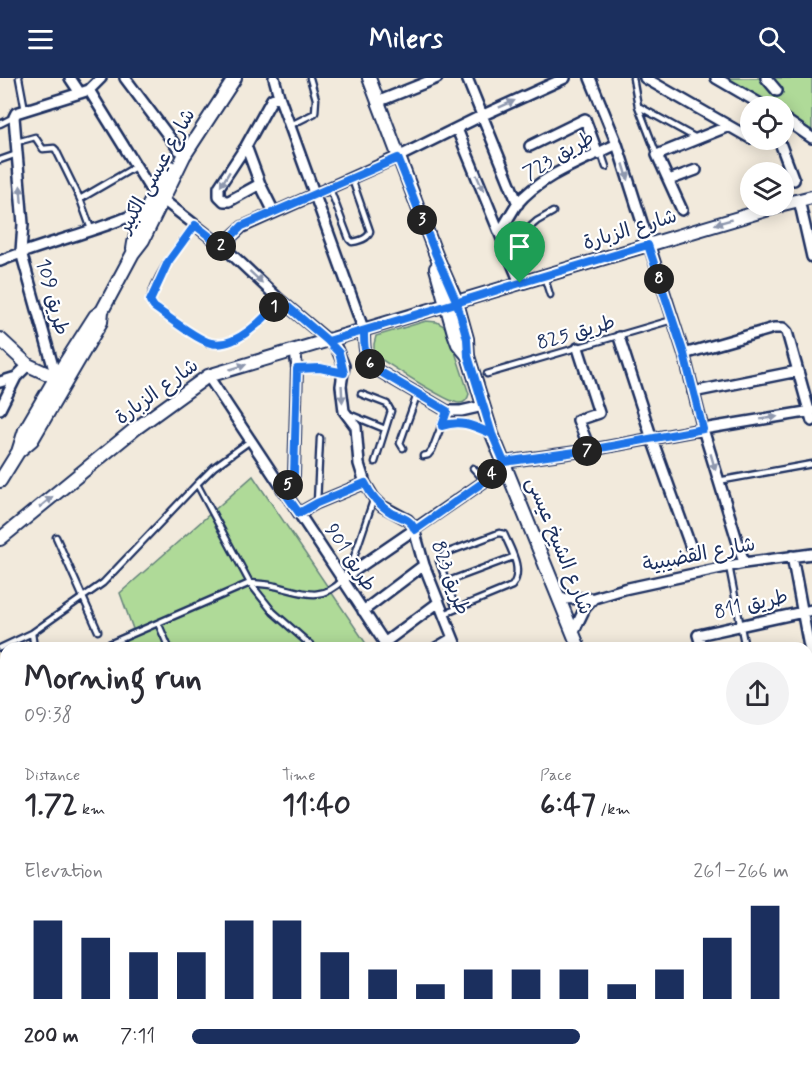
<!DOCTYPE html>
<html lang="en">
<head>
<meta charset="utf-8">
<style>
  :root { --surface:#fff; --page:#f2f2f3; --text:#2b2b33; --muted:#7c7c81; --accent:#1b2f5e }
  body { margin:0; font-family:Mynerve,"Playpen Sans Arabic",sans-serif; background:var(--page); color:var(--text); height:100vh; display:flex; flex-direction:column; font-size:22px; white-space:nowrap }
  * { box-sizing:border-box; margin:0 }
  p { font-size:20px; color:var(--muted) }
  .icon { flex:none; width:33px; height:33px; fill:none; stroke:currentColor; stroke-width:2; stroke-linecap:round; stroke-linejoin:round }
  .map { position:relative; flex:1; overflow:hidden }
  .sheet { position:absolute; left:0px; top:564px; width:813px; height:430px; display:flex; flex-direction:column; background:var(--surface); border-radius:18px 18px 0 0; box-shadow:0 3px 15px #0003 }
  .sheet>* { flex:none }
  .controls { position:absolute; left:740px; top:18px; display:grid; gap:12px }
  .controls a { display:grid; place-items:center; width:54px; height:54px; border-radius:50%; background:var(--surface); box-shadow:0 3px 15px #0003; font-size:30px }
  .pin { position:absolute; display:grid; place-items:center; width:51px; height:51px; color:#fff; margin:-62px -26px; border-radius:50% 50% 50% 0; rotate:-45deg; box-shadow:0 0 6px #0007 }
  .pin .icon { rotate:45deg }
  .km { position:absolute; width:30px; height:30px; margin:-15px; border-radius:50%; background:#222; color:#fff; font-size:16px; line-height:30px; text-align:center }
  .round { display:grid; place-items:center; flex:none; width:63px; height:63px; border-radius:32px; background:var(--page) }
  .overview { display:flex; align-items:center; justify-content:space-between; height:102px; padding:0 24px }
  h1 { font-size:33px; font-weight:700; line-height:45px }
  .stats { display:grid; grid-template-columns:repeat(3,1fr); gap:9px; height:102px; padding:6px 24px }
  .stats div { display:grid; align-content:center }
  .stats b { font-size:30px; font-weight:700 }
  .stats small { font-size:16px; font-weight:400 }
  .stats p { font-size:16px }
  .chart { height:168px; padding:12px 24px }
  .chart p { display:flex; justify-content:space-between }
  .chart svg { width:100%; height:108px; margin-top:6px; stroke:var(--accent); stroke-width:6 }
  ul { padding:0 24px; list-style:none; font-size:20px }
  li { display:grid; grid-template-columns:96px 72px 1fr; align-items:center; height:45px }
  li i { height:15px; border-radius:8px; background:var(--accent) }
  header { display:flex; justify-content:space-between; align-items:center; height:78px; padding:0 24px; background:var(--accent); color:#fff; font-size:27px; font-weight:700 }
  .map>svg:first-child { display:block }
  .green { fill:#afda98; stroke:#65847b; stroke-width:1.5 }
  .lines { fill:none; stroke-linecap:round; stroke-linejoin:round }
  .lane-casing { stroke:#1b2f5e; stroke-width:9 }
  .street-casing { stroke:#1b2f5e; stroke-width:14 }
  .secondary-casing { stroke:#1b2f5e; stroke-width:16 }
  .lane { stroke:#fff; stroke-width:4.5 }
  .street { stroke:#fff; stroke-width:9 }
  .secondary { stroke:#fff; stroke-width:12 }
  .oneway { fill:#8d97ae }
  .route-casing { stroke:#fff; stroke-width:12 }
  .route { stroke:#1a73e8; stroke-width:8 }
  .labels { text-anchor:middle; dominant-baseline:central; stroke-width:4.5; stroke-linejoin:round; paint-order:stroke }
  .street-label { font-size:20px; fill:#1b2f5e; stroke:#fff }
</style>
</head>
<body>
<header><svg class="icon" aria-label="menu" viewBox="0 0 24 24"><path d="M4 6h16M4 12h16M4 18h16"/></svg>Milers<svg class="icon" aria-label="search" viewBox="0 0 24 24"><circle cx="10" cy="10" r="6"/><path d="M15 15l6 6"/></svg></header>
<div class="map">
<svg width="812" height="994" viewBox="0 0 812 994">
  <rect width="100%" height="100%" fill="#f2eadc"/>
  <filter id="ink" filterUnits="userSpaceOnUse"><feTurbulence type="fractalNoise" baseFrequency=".0167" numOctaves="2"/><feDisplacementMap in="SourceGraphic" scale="12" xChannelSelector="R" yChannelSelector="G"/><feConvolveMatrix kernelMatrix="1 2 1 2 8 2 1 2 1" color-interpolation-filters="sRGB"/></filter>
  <g filter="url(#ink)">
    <path class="green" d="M724,0H812V58L783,39V28H767Z
      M426,243L437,244L447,250L469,316C468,320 466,325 460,325C450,327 388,285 374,277V266L376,258Z
      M253,398L369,570H95L133,551L120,515Z
      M6,613V988H671L672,994H0V616Z
      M812,962V994H765L762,989L807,988V964Z"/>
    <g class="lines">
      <g class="lane-casing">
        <path id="lane" d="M19,0L25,32
          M633,0L638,28L657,77
          M638,28L696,60
          M0,46L14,39
          M289,48L315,35L316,21L310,0
          M17,64L35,59L43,71L54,70L56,72L80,121L91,151
          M601,74L606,89
          M0,82L17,76
          M330,111L349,161L352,164C359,163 369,160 370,153L352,101
          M80,121L135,89
          M195,147C180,167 154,198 150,223L154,229C167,238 197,262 210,265C235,271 267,240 279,221
          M506,170L537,143L553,134
          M544,198L550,217
          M297,291L320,290L342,294
          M487,296L672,242
          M361,316L387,326L391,333L375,384
          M351,337L385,351
          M442,348C461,342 473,347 490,355
          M403,370L400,365L418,314
          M423,378L428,377L432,372L447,333
          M473,390L485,403
          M718,403L812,386
          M197,406L250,505L273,534L314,570
          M317,425L320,360
          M56,459L98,553
          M729,488L745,570
          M349,494L374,420
          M446,504L513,479
          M444,536L512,508C524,492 511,472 504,456L499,455L446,475L439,483L456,531
          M158,545L169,570
          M32,555L34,570
          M0,570L32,555L103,505L197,406L214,389L250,363
          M100,570L250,505C258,506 267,506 275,508C303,514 320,525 343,502
          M807,650L809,660
          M812,683V686
          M807,715L812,723
          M807,747L812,760
          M807,784L812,782
          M0,909L6,913
          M807,958L812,956
          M126,988L135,994
          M192,988L193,994
          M310,988L312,994
          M437,988L439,994
          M683,988L684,994"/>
      </g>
      <g class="street-casing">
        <path id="street" d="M70,0L80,15L89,12L154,117
          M125,0L179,72
          M274,0L279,18L364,253C364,267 364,277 372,289L447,333H461L483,328
          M467,0L518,126
          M590,0L617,66L684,276L703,351L744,485
          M645,0L750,60
          M716,0L764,28
          M766,0L777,13
          M89,12L101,0
          M377,24L437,0
          M783,40L812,60
          M457,51L520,205
          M779,62L794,102
          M246,68L260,106L274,134
          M530,68L585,41L598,76
          M669,102L696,92
          M260,106L229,123H224L219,118V109L246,68L272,21L279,18
          M162,121L227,172L279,221L336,269L344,288L341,308L344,333L356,349L359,386L365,405L374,420L382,428L408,442L413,448L424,487L457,570
          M799,122L812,179
          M682,132L657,77L729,48
          M500,154C506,145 511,135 517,126C541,97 585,82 617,66
          M227,172L232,158L242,149L398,79L481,38L565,0
          M0,183C49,163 101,153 148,130
          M619,259L652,361L690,467
          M578,270L599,335L578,342L590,372
          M684,276L774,250H783L787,254L812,343
          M208,298L388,570
          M56,299L21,174L23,146L14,39L16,35L80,15
          M0,304L16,299L28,287
          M693,314L798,293
          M0,331L16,299
          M282,411L289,405L294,397L297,291L295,272
          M299,435L317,425L365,405
          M792,478L812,585
          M343,502L348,497L485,403L504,384L590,372L703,351L812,333
          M559,521L594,520L624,511L744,485L812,476
          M363,533L424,487
          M573,555L585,530L594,520
          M384,565L439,524
          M436,570L453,560
          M702,570L698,557L812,532
          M807,641L812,640
          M807,697H812"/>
      </g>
      <g class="secondary-casing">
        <path id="secondary" d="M369,0L436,177L457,225L467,261L468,278L492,356L579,570
          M783,126L812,119
          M133,171C135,148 158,109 170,89
          M436,190L454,255L458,266L468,278
          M0,261L28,287L63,303
          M18,374L25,352L56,299L95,238L102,233L133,175L143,162L184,78L235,0
          M0,403L18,374L32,362L101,244L102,233
          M0,461L135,351L208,298L779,128
          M807,907H812
          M739,988L741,994
          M752,988L754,994"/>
      </g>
      <use href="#lane" class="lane"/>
      <use href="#street" class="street"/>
      <use href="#secondary" class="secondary"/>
    </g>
    <defs><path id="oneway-solid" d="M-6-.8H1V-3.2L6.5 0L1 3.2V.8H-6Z" transform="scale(1.5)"/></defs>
    <g class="oneway">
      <use href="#oneway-solid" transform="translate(507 26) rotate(-24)"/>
      <use href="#oneway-solid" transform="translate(626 94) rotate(73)"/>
      <use href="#oneway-solid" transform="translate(225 101) rotate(122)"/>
      <use href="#oneway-solid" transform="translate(480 105) rotate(67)"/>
      <use href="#oneway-solid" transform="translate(21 116) rotate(-94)"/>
      <use href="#oneway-solid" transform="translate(723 144) rotate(164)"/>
      <use href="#oneway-solid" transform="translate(256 199) rotate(43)"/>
      <use href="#oneway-solid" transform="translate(238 289) rotate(-17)"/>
      <use href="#oneway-solid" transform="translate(342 316) rotate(87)"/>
      <use href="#oneway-solid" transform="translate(769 340) rotate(-9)"/>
      <use href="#oneway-solid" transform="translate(713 384) rotate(74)"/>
      <use href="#oneway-solid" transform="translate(46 424) rotate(-39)"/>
    </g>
  </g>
  <g class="lines" filter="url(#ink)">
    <g class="route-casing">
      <path id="route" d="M520,205C456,225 393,244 328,263L279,221C267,240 235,271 211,265C197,262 167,238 154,229L150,223L168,184L195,147L227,172L232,158L242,148L398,80L436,177L457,225L467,261L468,278L492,356L504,384L485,403L415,452C410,440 402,440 392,435C380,428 371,418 365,405L317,425L299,435L282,411L289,405L294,397L297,291L320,290L344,295L339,275L328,263L364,253C364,267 364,277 372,289L447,333L442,348C461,341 474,348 492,356L504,384L590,372L703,351L684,276L648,167L520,205"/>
    </g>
    <use href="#route" class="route"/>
  </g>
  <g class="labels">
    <g class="street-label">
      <text transform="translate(559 78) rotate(-30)">طريق 723</text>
      <text transform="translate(157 93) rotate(-61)">شارع عيسى الكبير</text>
      <text transform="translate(630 152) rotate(-17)">شارع الزبارة</text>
      <text transform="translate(52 219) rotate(75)">طريق 109</text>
      <text transform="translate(576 255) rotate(-16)">طريق 825</text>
      <text transform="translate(157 314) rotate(-36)">شارع الزبارة</text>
      <text transform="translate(559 468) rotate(68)">شارع الشيخ عيسى</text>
      <text transform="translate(699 477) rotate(-11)">شارع القضيبية</text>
      <text transform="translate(350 480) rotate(57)">طريق 901</text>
      <text transform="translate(450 500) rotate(70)">طريق 823</text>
      <text transform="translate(751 527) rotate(-13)">طريق 811</text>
    </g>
  </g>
</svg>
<div class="controls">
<a><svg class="icon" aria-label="locate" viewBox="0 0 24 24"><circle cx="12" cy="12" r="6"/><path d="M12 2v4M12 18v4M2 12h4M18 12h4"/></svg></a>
<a><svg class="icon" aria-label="layers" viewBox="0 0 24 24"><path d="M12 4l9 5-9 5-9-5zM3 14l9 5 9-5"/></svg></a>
</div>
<div class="pin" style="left:520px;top:205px;background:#1e9e55"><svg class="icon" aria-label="arrive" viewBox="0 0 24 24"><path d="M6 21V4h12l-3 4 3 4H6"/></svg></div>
<b class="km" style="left:274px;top:229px">1</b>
<b class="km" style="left:221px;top:168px">2</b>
<b class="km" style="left:422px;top:142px">3</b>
<b class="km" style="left:492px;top:396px">4</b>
<b class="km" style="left:288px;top:407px">5</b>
<b class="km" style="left:370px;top:286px">6</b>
<b class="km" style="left:587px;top:373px">7</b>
<b class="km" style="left:659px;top:201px">8</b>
<section class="sheet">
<div class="overview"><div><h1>Morning run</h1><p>09:38</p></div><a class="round"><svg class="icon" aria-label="share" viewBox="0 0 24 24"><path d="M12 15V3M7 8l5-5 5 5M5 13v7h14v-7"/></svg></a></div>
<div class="stats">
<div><p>Distance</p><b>1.72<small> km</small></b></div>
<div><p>Time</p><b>11:40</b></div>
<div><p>Pace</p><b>6:47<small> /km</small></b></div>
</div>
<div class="chart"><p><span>Elevation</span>261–266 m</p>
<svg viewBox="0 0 160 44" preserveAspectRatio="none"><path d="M5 44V12M15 44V19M25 44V25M35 44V25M45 44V12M55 44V12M65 44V25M75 44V32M85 44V38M95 44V32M105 44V32M115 44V32M125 44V38M135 44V32M145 44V19M155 44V6"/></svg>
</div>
<ul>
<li><b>200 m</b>7:11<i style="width:65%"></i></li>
</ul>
</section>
</div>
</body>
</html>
